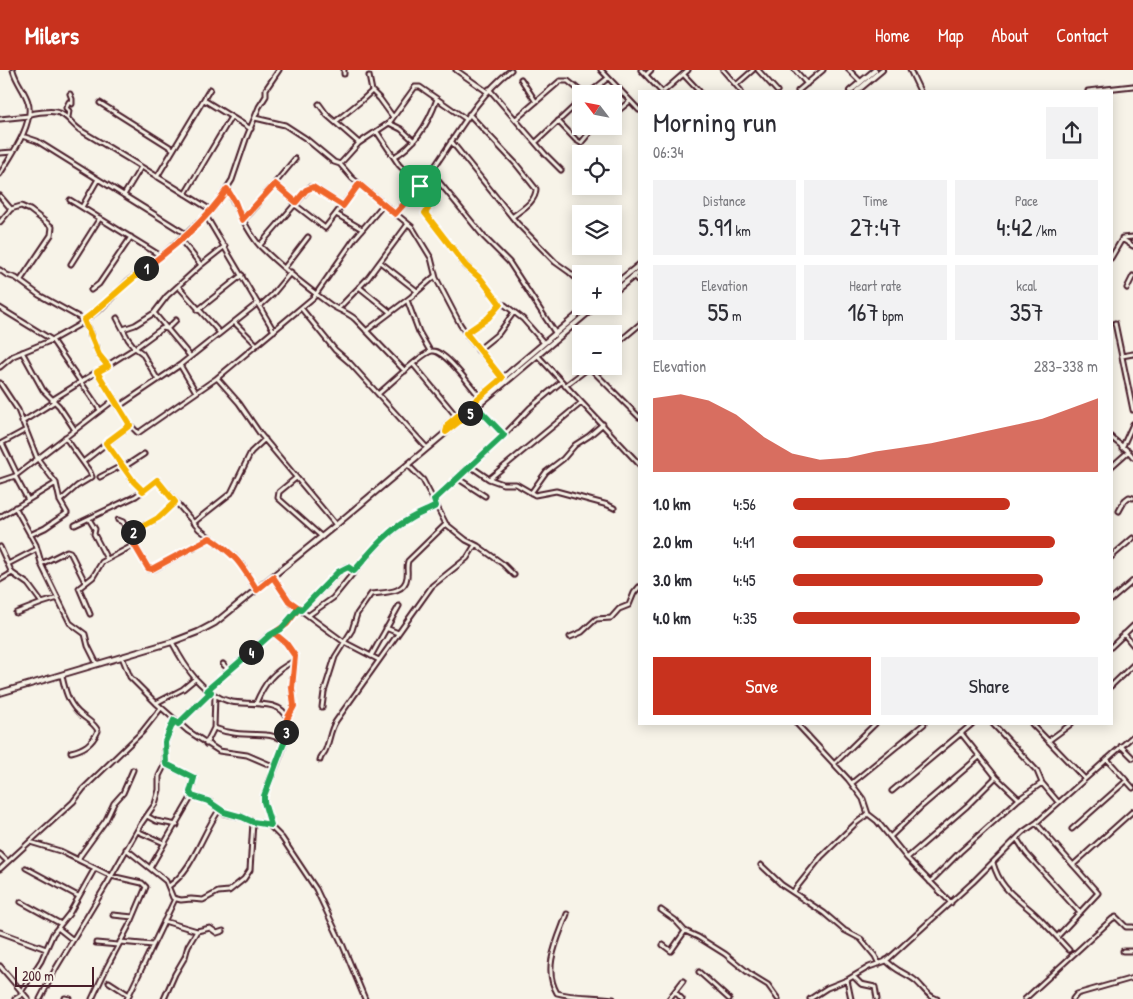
<!DOCTYPE html>
<html lang="en">
<head>
<meta charset="utf-8">
<style>
  :root { --surface:#fff; --page:#f2f2f3; --text:#2b2b33; --muted:#7c7c81; --accent:#c8321e }
  body { margin:0; font-family:"Patrick Hand",sans-serif; background:var(--page); color:var(--text); height:100vh; display:flex; flex-direction:column; font-size:19px; white-space:nowrap }
  * { box-sizing:border-box; margin:0 }
  p { font-size:16px; color:var(--muted) }
  .icon { flex:none; width:28px; height:28px; fill:none; stroke:currentColor; stroke-width:2; stroke-linecap:round; stroke-linejoin:round }
  .map { position:relative; flex:1; overflow:hidden }
  .panel { position:absolute; left:638px; top:20px; width:475px; height:635px; display:flex; flex-direction:column; background:var(--surface); border-radius:0px; box-shadow:0 2px 12px #0003 }
  .panel>* { flex:none }
  .needle { width:32px; rotate:302deg }
  .controls { position:absolute; left:572px; top:15px; display:grid; gap:10px }
  .controls a { display:grid; place-items:center; width:50px; height:50px; border-radius:0px; background:var(--surface); box-shadow:0 2px 12px #0003; font-size:25px }
  .scale { position:absolute; left:15px; bottom:12px; width:79px; box-sizing:border-box; padding-left:5px; border:2px solid #4a1f2b; border-top:0; font-size:14px; line-height:18px; white-space:nowrap; color:#4a1f2b; -webkit-text-stroke:4px #f7f3e8; paint-order:stroke }
  .pin { position:absolute; display:grid; place-items:center; width:42px; height:42px; color:#fff; margin:-21px; border-radius:10px; box-shadow:0 2px 8px #0006 }
  .km { position:absolute; width:25px; height:25px; margin:-12px; border-radius:50%; background:#222; color:#fff; font-size:14px; line-height:25px; text-align:center }
  .round { display:grid; place-items:center; flex:none; width:52px; height:52px; border-radius:0px; background:var(--page) }
  .headline { display:flex; align-items:center; justify-content:space-between; height:85px; padding:0 15px }
  h1 { font-size:28px; font-weight:600; line-height:38px }
  .stats { display:grid; grid-template-columns:repeat(3,1fr); gap:8px; height:85px; padding:5px 15px }
  .stats div { display:grid; align-content:center; border-radius:0px; background:var(--page); text-align:center }
  .stats b { font-size:25px; font-weight:600 }
  .stats small { font-size:14px; font-weight:400 }
  .stats p { font-size:14px }
  .chart { height:140px; padding:10px 15px }
  .chart p { display:flex; justify-content:space-between }
  .chart svg { width:100%; height:90px; margin-top:5px; fill:var(--accent); opacity:.7 }
  .primary-button { display:flex; gap:10px; margin-top:auto; padding:10px 15px }
  .primary-button a { flex:1; height:58px; border-radius:0px; background:var(--accent); color:#fff; font-size:20px; font-weight:600; line-height:58px; text-align:center }
  .primary-button a+a { background:var(--page); color:var(--text) }
  ul { padding:0 15px; list-style:none; font-size:16px }
  li { display:grid; grid-template-columns:80px 60px 1fr; align-items:center; height:38px }
  li i { height:12px; border-radius:6px; background:var(--accent) }
  header { display:flex; align-items:center; gap:30px; box-sizing:border-box; height:70px; padding:0 25px; background:var(--accent); color:#fff }
  header strong { font-size:24px }
  nav { display:flex; gap:28px; margin-inline-start:auto; font-size:18px }
  .map>svg:first-child { display:block }
  .lines { fill:none; stroke-linecap:round; stroke-linejoin:round }
  .minor-casing { stroke:#4a1f2b; stroke-width:7 }
  .major-casing { stroke:#4a1f2b; stroke-width:8 }
  .minor { stroke:#f7f3e8; stroke-width:3 }
  .major { stroke:#f7f3e8; stroke-width:4 }
  .split-1-casing { stroke:#fff; stroke-width:10 }
  .split-2-casing { stroke:#fff; stroke-width:10 }
  .split-3-casing { stroke:#fff; stroke-width:10 }
  .split-4-casing { stroke:#fff; stroke-width:10 }
  .split-5-casing { stroke:#fff; stroke-width:10 }
  .split-6-casing { stroke:#fff; stroke-width:10 }
  .split-1 { stroke:#f0652b; stroke-width:6 }
  .split-2 { stroke:#f5b400; stroke-width:6 }
  .split-3 { stroke:#f0652b; stroke-width:6 }
  .split-4 { stroke:#22a559; stroke-width:6 }
  .split-5 { stroke:#22a559; stroke-width:6 }
  .split-6 { stroke:#f5b400; stroke-width:6 }
</style>
</head>
<body>
<header>
<strong>Milers</strong>
<nav><a>Home</a><a>Map</a><a>About</a><a>Contact</a></nav>
</header>
<div class="map">
<svg width="1133" height="929" viewBox="0 0 1133 929">
  <rect width="100%" height="100%" fill="#f7f3e8"/>
  <filter id="ink" filterUnits="userSpaceOnUse"><feTurbulence type="fractalNoise" baseFrequency=".02" numOctaves="2"/><feDisplacementMap in="SourceGraphic" scale="10" xChannelSelector="R" yChannelSelector="G"/><feConvolveMatrix kernelMatrix="1 2 1 2 8 2 1 2 1" color-interpolation-filters="sRGB"/></filter>
  <g filter="url(#ink)">
    <g class="lines">
      <g class="minor-casing">
        <path id="minor" d="M456,0L486,21
          M601,0L639,40
          M641,0L661,21
          M723,0L741,21
          M758,0L777,21
          M795,0L807,14
          M849,0L861,12
          M910,0L920,21
          M344,4V0
          M683,4L699,21
          M646,5L651,0
          M369,6L372,21L380,29L393,47
          M521,9L536,32
          M736,15L753,0
          M489,19L545,84L561,100
          M664,21L688,0
          M798,21L823,0
          M1088,21L1133,16
          M588,24L608,8
          M204,30L251,59
          M100,33L173,79
          M319,34L327,45L359,73
          M29,44C37,43 48,40 56,42C67,44 71,54 80,60C124,86 168,113 211,140
          M469,44L516,94L536,119C536,132 521,140 512,147
          M614,44L630,31
          M68,47L69,41L66,38L69,32L72,34V29L70,24
          M255,48L285,55L305,68L334,92L340,94L352,108L412,157L431,188L436,208L460,254L470,269L502,308
          M0,49L29,46
          M516,49L560,11H568L584,24
          M558,51L576,70L581,73L595,56
          M335,52L361,31L372,21
          M389,53L401,59L414,71
          M377,62L399,95L420,116L424,121L428,139L425,143L466,196L481,209L500,234L505,235L523,249L544,273
          M22,66L37,71L186,164
          M451,71L517,153L555,192L569,202L581,213
          M536,72L581,30
          M0,83L13,82
          M394,87C415,75 429,52 437,29
          M340,94L359,73L389,53L415,17H420L466,49
          M431,102L484,167L509,192L556,264
          M0,104C10,87 35,53 28,32C25,21 16,12 13,0
          M157,107L210,19
          M275,114L296,132
          M227,119C238,138 245,159 260,176C280,196 305,216 328,233C337,240 347,242 355,249L405,301
          M185,124L231,47
          M124,125L141,97
          M0,126L11,139
          M70,130L161,186
          M294,134L325,158L359,114
          M82,137L98,109
          M336,144L362,159
          M395,144C406,131 419,120 428,106C455,69 474,29 511,0
          M206,146L274,261
          M243,150L251,142L295,89
          M0,152L11,139L21,136L30,140L52,157L51,165L20,211
          M1122,168L1133,167
          M1122,169L1133,176
          M181,170L201,195
          M260,175L310,117L317,119L343,136
          M1111,188L1122,169
          M380,192L417,221
          M71,194L100,148
          M285,197L308,167
          M0,200L7,205L16,208L39,225L84,250L99,285L108,296
          M634,206L639,212
          M359,217L390,242
          M1127,218L1133,206
          M91,220L99,214L131,167
          M407,230L419,262L430,281
          M260,236L272,225L291,202
          M0,238L52,270L100,340
          M301,238L335,280L349,292L427,378
          M338,239L368,208L408,154
          M198,240L242,205
          M154,243L167,226L178,216
          M117,248L128,269L135,278L142,283L158,310
          M234,252L257,275
          M1115,253L1133,340
          M123,259L135,255L154,243L190,286
          M366,261L411,227L435,206
          M220,263L178,216L201,195L225,176
          M466,263L488,248L500,234
          M614,276L639,255
          M478,280L499,263L514,242
          M22,282L43,320L59,336L75,360
          M538,286L639,394
          M1122,286L1133,284
          M413,294L457,347
          M180,295L196,322
          M0,297L13,286L52,270L77,256L103,237L128,211L161,186L206,146L216,135L232,110L246,69L259,37L266,26V19L279,0
          M589,297L639,347
          M97,302L130,355L138,363L217,308L314,227L355,168L383,135
          M217,308L239,333L261,365L336,455
          M0,313L18,340L37,388L56,413L60,431L67,443L45,458L30,465
          M565,316L590,297
          M378,324C387,317 425,280 433,281C446,281 471,317 480,327
          M52,330L135,278L161,259L163,258L167,259L176,250
          M118,337L180,295L258,233
          M477,337L504,365
          M22,352L54,332
          M1111,367C1118,374 1128,379 1133,387
          M2,373L17,404
          M106,373L134,412L143,421
          M0,374L26,360
          M1122,378L1133,354
          M83,392L130,355
          M408,395L423,410L446,454L466,470L478,476L503,494L514,505
          M470,396L489,409L503,414H516L535,425L556,421L608,435L614,438
          M124,397L144,384
          M1111,397L1129,381
          M15,406L28,430
          M100,407L123,395
          M296,408L279,422L278,428L322,467
          M457,408L485,426
          M489,409L581,333
          M0,411L15,406L114,330
          M531,423L546,402L563,389L575,375L589,366L603,354
          M434,430L504,365L530,338L561,312
          M60,431L77,416L92,407L90,402L65,367
          M15,437L36,475L42,496L70,553L85,564L88,576L97,594
          M1119,441L1125,430L1129,427L1133,428
          M0,447L56,413
          M89,449L95,459L94,464L107,489
          M118,450L123,452L128,464L149,499H154L210,468
          M193,453L231,423L251,382L265,369
          M75,455L136,426L157,410L199,459L234,486L243,497L256,520
          M128,464L158,448L175,432
          M0,477L12,503L28,514L42,533L58,528
          M1111,487L1133,468
          M8,494L37,479
          M41,494L67,481L70,482L85,512
          M273,507L291,533L344,572L379,590
          M0,510L12,503
          M1111,530L1133,511
          M301,540L339,502L346,497L354,501
          M16,543L42,533
          M90,544L79,518L93,507L102,492L134,475
          M309,545L333,528L363,491L386,466L407,450L436,436
          M386,558L398,563
          M274,563C285,557 290,547 299,538
          M1124,564L1133,575
          M570,567L582,562L596,549L611,548L619,539L629,535L634,523L639,517
          M172,572C185,597 202,625 232,632C246,635 283,629 287,649C291,670 271,705 264,726V732L271,755L270,756L282,768L316,819L343,876L365,929
          M1111,577L1133,556
          M371,586L399,536
          M122,587L130,607L156,633L188,661L219,681L247,685L275,697
          M223,594L230,601
          M62,606C65,620 68,632 78,642C85,649 94,652 98,661C92,674 84,679 71,682
          M1111,616L1133,595
          M207,620L268,566L274,563L286,573L295,586L292,619L294,636L287,648
          M215,625L214,658C232,665 248,664 266,665C273,665 278,669 285,669
          M156,633L183,619L195,609
          M256,633C265,612 273,602 294,591
          M322,637L324,622L335,587L352,560L357,544L371,524C384,522 405,524 407,507C408,501 406,497 408,491L446,454
          M178,654L211,622
          M797,654L848,709L863,729L868,744L877,751L907,788L951,833
          M993,654L1037,701L1042,713L1058,732
          M1032,654L1085,709
          M961,663L996,707L1019,729
          M1048,671L1071,654
          M206,674L214,658
          M1121,676L1133,688
          M1107,689L1133,718
          M320,690C321,685 325,683 326,679C330,669 330,660 336,651L432,516L467,488L475,475
          M165,694L194,708L190,722L192,726L209,731L224,743L242,747L253,752
          M834,694L875,654
          M852,713L924,654
          M892,721L972,654
          M147,746L156,751L177,755
          M1036,753L1098,823L1057,867
          M1072,759L1126,711
          M137,761L164,773
          M890,767L922,736L979,687
          M1017,769L1026,783L1080,843
          M30,772L60,781L111,806L142,813L146,817L132,850L107,897L92,929
          M126,779L166,811L173,828L181,830L191,829L203,830L218,822L229,821L244,809L250,800L253,752L271,755
          M0,784L7,791
          M907,788L967,736L996,707
          M79,790L80,786L106,750L114,733L123,723L133,700
          M993,793C1001,821 1017,827 1037,846C1048,857 1059,869 1069,880
          M761,795L782,815L824,843L844,860L861,869L875,886L879,894
          M1073,795L1133,741
          M26,798L78,826
          M150,798L192,726
          M0,799L73,732L83,719L142,662L161,638
          M930,812L960,782L1019,729L1042,713
          M169,816C194,799 202,763 220,739
          M793,822L821,787L856,753L868,744
          M21,832L61,854
          M661,840L675,850L685,861L698,867L725,884L750,904L768,915L778,929
          M567,844C558,869 542,898 557,923C575,928 594,926 613,929
          M113,845L133,847
          M164,851L197,861L210,858L217,863L223,861
          M58,858L73,870
          M0,862L46,879
          M120,872L153,875
          M96,873L118,875
          M663,875L671,881L685,861
          M1123,881H1133
          M886,890C895,901 906,903 916,911C923,917 928,927 937,929
          M0,896L28,929
          M699,902L729,929
          M854,907L861,914L875,917L877,929
          M847,910L851,929
          M109,912L129,925
          M21,922L41,891L53,864L69,844L95,798
          M675,922L682,929
          M65,928L70,929
          M15,929L23,924
          M40,929L56,898L108,812L141,754L155,734L159,720V706L165,694V673L174,650
          M127,929L175,829
          M164,929L175,904L185,887L188,876L197,861
          M669,929L683,911
          M810,929L827,918L847,910L869,897L886,891L973,812L1023,762L1036,753L1133,666
          M1025,929L1112,849L1116,847L1126,857H1133
          M1073,929L1077,924L1133,908"/>
      </g>
      <g class="major-casing">
        <path id="major" d="M850,21L875,0
          M857,21L882,0
          M614,215L639,195
          M614,222L639,202
          M446,362L448,354L452,351L588,236
          M0,623L172,572L198,562L215,553L336,455L596,236"/>
      </g>
      <use href="#minor" class="minor"/>
      <use href="#major" class="major"/>
    </g>
  </g>
  <g class="lines" filter="url(#ink)">
    <g class="split-1-casing">
      <path id="split-1" d="M146,198C176,175 206,151 227,119L235,132L242,150L275,114L296,132L306,120L313,117L343,136L359,114L395,144L420,116"/>
    </g>
    <g class="split-2-casing">
      <path id="split-2" d="M133,462L158,448L175,432L157,410L143,421L134,412L106,373L130,355L97,302L108,296L99,285L84,250C106,234 124,214 146,198"/>
    </g>
    <g class="split-3-casing">
      <path id="split-3" d="M133,462L128,464L148,498L152,499L210,468C236,485 241,494 257,520L273,507L289,531L299,538L287,554L274,563L286,573L295,586L292,618L294,636L287,649L286,662"/>
    </g>
    <g class="split-4-casing">
      <path id="split-4" d="M251,582L207,620L211,622L178,654L174,650L165,672L166,694L194,708L190,722L192,726L208,731L224,742L242,747L253,752L271,755L264,732V726L284,673L286,662"/>
    </g>
    <g class="split-5-casing">
      <path id="split-5" d="M251,582L270,565L281,559L299,538L301,540L338,502L348,497L354,501C370,483 387,461 408,450C417,444 427,441 436,436L434,430L504,365L477,337L470,343"/>
    </g>
    <g class="split-6-casing">
      <path id="split-6" d="M420,116L424,121L428,139L425,143L466,196L481,209L500,234L488,248L466,263L502,308L448,354L446,362L470,343"/>
    </g>
    <use href="#split-1" class="split-1"/>
    <use href="#split-2" class="split-2"/>
    <use href="#split-3" class="split-3"/>
    <use href="#split-4" class="split-4"/>
    <use href="#split-5" class="split-5"/>
    <use href="#split-6" class="split-6"/>
  </g>
</svg>
<div class="controls">
<a><svg class="needle" viewBox="-14 -14 28 28"><path d="M0-13l5 13h-10z" fill="#e53935"/><path d="M0 13l5-13h-10z" fill="#7c7c81"/></svg></a>
<a><svg class="icon" aria-label="locate" viewBox="0 0 24 24"><circle cx="12" cy="12" r="6"/><path d="M12 2v4M12 18v4M2 12h4M18 12h4"/></svg></a>
<a><svg class="icon" aria-label="layers" viewBox="0 0 24 24"><path d="M12 4l9 5-9 5-9-5zM3 14l9 5 9-5"/></svg></a>
<a>+</a>
<a>−</a>
</div>
<div class="scale">200 m</div>
<div class="pin" style="left:420px;top:116px;background:#1e9e55"><svg class="icon" aria-label="arrive" viewBox="0 0 24 24"><path d="M6 21V4h12l-3 4 3 4H6"/></svg></div>
<b class="km" style="left:146px;top:198px">1</b>
<b class="km" style="left:133px;top:462px">2</b>
<b class="km" style="left:286px;top:662px">3</b>
<b class="km" style="left:251px;top:582px">4</b>
<b class="km" style="left:470px;top:343px">5</b>
<section class="panel">
<div class="headline"><div><h1>Morning run</h1><p>06:34</p></div><a class="round"><svg class="icon" aria-label="share" viewBox="0 0 24 24"><path d="M12 15V3M7 8l5-5 5 5M5 13v7h14v-7"/></svg></a></div>
<div class="stats">
<div><p>Distance</p><b>5.91<small> km</small></b></div>
<div><p>Time</p><b>27:47</b></div>
<div><p>Pace</p><b>4:42<small> /km</small></b></div>
</div>
<div class="stats">
<div><p>Elevation</p><b>55<small> m</small></b></div>
<div><p>Heart rate</p><b>167<small> bpm</small></b></div>
<div><p>kcal</p><b>357</b></div>
</div>
<div class="chart"><p><span>Elevation</span>283–338 m</p>
<svg viewBox="0 0 160 44" preserveAspectRatio="none"><path d="M0 44V8L10 6L20 9L30 16L40 27L50 35L60 38L70 37L80 34L90 32L100 30L110 27L120 24L130 21L140 18L150 13L160 8V44z"/></svg>
</div>
<ul>
<li><b>1.0 km</b>4:56<i style="width:71%"></i></li>
<li><b>2.0 km</b>4:41<i style="width:86%"></i></li>
<li><b>3.0 km</b>4:45<i style="width:82%"></i></li>
<li><b>4.0 km</b>4:35<i style="width:94%"></i></li>
</ul>
<div class="primary-button"><a>Save</a><a>Share</a></div>
</section>
</div>
</body>
</html>
